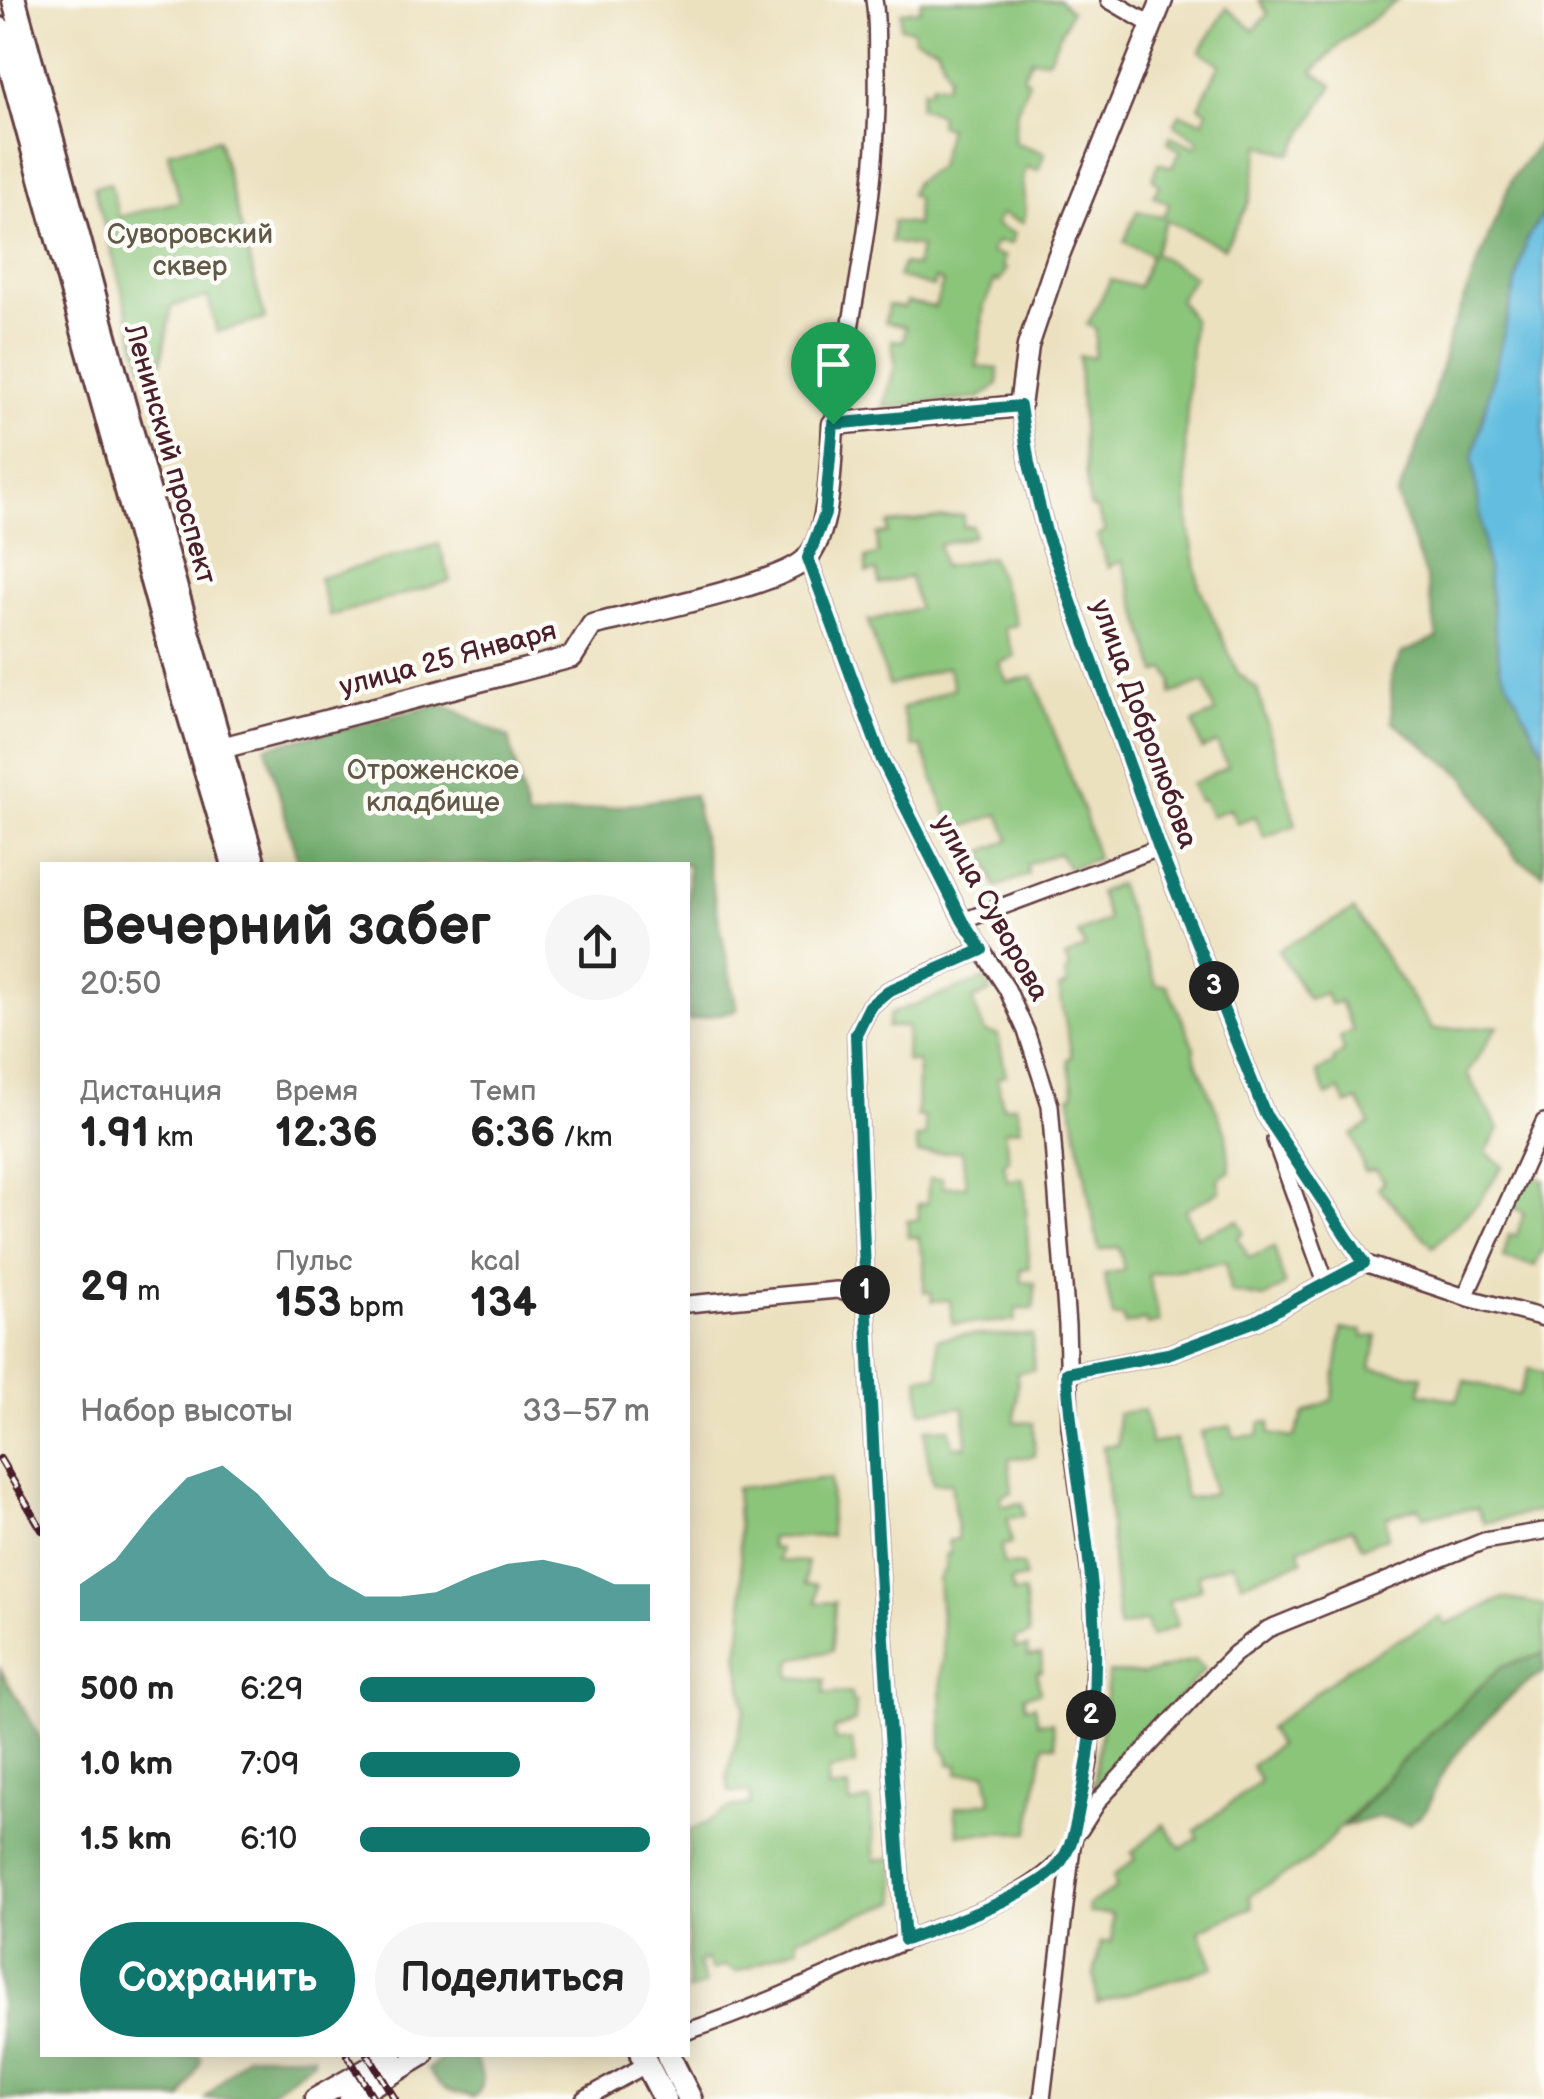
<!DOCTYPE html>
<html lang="ru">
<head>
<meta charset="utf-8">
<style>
  :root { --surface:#fff; --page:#f6f6f6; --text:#222; --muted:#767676; --accent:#0f766e }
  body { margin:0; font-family:"Balsamiq Sans",sans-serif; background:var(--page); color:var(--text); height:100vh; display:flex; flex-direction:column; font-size:38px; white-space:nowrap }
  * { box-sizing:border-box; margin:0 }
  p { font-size:32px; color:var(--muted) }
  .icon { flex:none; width:55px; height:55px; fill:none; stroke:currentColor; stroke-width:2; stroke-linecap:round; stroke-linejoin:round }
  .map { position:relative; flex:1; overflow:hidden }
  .sheet { position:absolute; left:40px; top:862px; width:650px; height:1195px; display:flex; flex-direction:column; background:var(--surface); border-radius:0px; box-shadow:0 5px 25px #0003 }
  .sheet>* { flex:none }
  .pin { position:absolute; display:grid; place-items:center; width:85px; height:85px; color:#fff; margin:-102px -42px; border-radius:50% 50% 50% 0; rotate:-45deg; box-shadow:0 0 10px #0007 }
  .pin .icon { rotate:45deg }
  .km { position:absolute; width:50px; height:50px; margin:-25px; border-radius:50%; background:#222; color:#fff; font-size:28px; line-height:50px; text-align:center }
  .round { display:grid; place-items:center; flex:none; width:105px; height:105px; border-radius:52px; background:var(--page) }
  .overview { display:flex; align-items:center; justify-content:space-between; height:170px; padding:0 40px }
  h1 { font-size:55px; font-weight:700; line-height:75px }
  .figures { display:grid; grid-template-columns:repeat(3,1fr); gap:15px; height:170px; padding:10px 40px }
  .figures div { display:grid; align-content:center }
  .figures b { font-size:42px; font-weight:700 }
  .figures small { font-size:28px; font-weight:400 }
  .figures p { font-size:28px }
  .chart { height:280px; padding:20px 40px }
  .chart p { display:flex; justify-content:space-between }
  .chart svg { width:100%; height:180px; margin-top:10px; fill:var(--accent); opacity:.7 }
  .cta { display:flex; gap:20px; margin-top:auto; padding:20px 40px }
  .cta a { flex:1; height:115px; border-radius:60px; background:var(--accent); color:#fff; font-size:40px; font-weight:700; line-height:115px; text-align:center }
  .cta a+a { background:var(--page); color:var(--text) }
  ul { padding:0 40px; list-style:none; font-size:32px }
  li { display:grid; grid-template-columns:160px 120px 1fr; align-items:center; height:75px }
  li i { height:25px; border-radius:12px; background:var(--accent) }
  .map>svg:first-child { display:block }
  .green { fill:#8bc57a; stroke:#6a7252; stroke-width:2.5 }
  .forest { fill:#70aa6a; stroke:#5d644a; stroke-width:2.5 }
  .water { fill:#62bde0; stroke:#566e86; stroke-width:2.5 }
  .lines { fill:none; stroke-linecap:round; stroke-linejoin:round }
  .minor-casing { stroke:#623c41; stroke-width:20 }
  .tertiary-casing { stroke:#623c41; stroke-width:25 }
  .secondary-casing { stroke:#623c41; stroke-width:28 }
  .minor { stroke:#fff; stroke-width:15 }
  .tertiary { stroke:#fff; stroke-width:20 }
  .secondary { stroke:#fff; stroke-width:22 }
  .rail-casing { stroke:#4a1f2b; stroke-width:8 }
  .rail { stroke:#fdfcf7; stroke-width:4; stroke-dasharray:11; stroke-linecap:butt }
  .route-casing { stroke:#fff; stroke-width:20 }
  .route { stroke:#0f766e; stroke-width:12 }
  .labels { text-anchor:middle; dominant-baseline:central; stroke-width:9; stroke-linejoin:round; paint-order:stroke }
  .park-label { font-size:28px; fill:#615947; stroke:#fdfcf7 }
  .street-label { font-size:28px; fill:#4a1f2b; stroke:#fdfcf7 }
</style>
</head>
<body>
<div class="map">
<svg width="1544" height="2099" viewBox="0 0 1544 2099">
  <rect width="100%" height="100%" fill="#fdfcf7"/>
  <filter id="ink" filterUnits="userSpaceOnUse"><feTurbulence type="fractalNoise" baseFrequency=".01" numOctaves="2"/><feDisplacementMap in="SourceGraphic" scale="20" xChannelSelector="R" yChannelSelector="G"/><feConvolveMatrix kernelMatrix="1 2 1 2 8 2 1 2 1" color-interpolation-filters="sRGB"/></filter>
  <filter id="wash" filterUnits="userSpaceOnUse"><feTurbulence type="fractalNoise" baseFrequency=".0048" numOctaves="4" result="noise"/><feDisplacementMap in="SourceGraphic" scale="40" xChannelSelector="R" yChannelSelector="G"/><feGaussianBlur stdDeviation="2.25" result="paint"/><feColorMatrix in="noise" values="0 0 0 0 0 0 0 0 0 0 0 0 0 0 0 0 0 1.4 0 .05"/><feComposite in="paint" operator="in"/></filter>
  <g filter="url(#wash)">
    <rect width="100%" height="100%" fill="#ece1bf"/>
    <path class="green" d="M921,0H1059L1071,11L1048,60L1031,59L1023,77L1029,81L1017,110L1014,142L1045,153L1038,171L1027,167C1016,193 1031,203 1023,223L1001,214L995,225L1015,234L1011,244L996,242L991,253L1005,257L1002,266L1007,269L999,282L995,280L984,306L977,367L998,369V385L979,398L884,407L895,365L892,340L903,341L906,327L885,322L888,305L904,308L907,302L935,307L943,282L935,279L933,287L898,277L903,264L916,266L920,247L891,242L893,221L916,225L917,199L910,195L915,182L938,167L948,128L939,125L940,115L919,107L923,89L930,90L932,83L946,86L949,76L937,47L914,38L913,30L900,27L901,12L920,10Z
      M1259,0H1398L1344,40L1313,72L1333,85L1291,154L1260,145L1249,202L1224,248L1166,220L1154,253L1194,276L1179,300L1193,319L1185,442L1189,527L1199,586L1238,673L1257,689L1296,825L1264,837L1255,816L1237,823L1230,809L1211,816L1203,800L1199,801L1191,784L1228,767L1217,743L1202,749L1193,723L1215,713L1205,682L1171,694L1172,681L1166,669L1157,673L1122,561L1108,567L1097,536L1105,532L1097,510L1090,506C1082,457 1081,406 1079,356L1094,357L1096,329L1087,325L1111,280L1138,287L1151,255L1124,242L1137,211L1164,217L1169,204L1153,196L1159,186L1153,179L1158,163L1172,167L1181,151L1168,143L1170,136L1195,147L1199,141L1174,124L1180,114L1204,122L1207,111L1199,106L1220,64L1200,51L1227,8L1254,30L1268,14Z
      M218,139L265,319L217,332L208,297L172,306L161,363L143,368L94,187L110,183L119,217L180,201L168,152Z
      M964,515L963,527L972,526L974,536L939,545L943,567L991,557L1017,624L1004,629L1015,656L999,663L1007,682L1033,676L1085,815L1097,859L1068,868L1059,853L1027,864L1028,875L996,887L984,851L1010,840L999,814L953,831L921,746L913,747L901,709L954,688L947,667L889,686L868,621L918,608L910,577L879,584L877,571L866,573V558L878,554L877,534L888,533V524Z
      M439,544L450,581L330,616L319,578Z
      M1118,884L1156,985H1167L1194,1046L1195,1058L1226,1133L1230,1171L1218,1179L1220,1191L1185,1210L1197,1236L1238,1220L1244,1232L1238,1237L1249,1258L1274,1247L1285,1285L1264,1298L1230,1292L1226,1262L1148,1275L1160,1322L1147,1325L1145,1320L1125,1325L1123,1317H1113L1104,1274L1124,1270L1119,1247L1099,1250L1070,1096L1074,1094L1068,1059L1072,1057L1059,988L1067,985L1065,973L1070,969L1065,958L1085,947L1078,933L1108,920L1099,892Z
      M1354,910L1433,1030L1498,1026L1467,1074L1499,1129L1486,1152L1503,1166L1479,1202L1433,1247L1378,1188L1384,1182L1375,1170L1365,1172L1352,1135L1370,1124L1358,1100L1347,1105L1339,1090L1327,1096L1317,1072L1333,1064L1334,1058L1344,1051L1340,1037L1353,1030L1340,1002L1330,1004L1325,993L1308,999L1278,950Z
      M984,979L991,992L972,1000L985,1032L998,1035L1006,1075L997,1077L1003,1107L1016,1105L1021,1128L1004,1131L1009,1160L1004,1162L1007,1181L1022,1178L1025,1189L1029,1268L1021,1269L1022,1282L1035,1283L1034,1309H1016L1015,1321L953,1324L950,1300L932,1301L931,1292H924V1260L918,1237H908L907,1221L919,1219L918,1204L927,1203L929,1179L942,1178L943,1187L966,1186L962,1151L918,1154L916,1138L926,1137L924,1117H917L918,1062L906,1061L907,1027H887L890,1014Z
      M1527,1176L1544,1180V1252H1541L1535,1266L1503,1258L1509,1235H1517L1524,1212L1512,1207Z
      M1342,1329L1363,1331V1337L1377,1336L1371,1368L1422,1376L1420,1393L1457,1400L1464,1380L1519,1395L1529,1368L1544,1373L1540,1396L1544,1397V1510L1484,1523L1477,1508L1423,1516L1419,1507L1386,1517L1388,1537L1362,1547L1352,1528L1299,1549L1302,1561L1242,1583L1233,1563L1198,1574L1202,1588L1168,1602L1178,1625L1150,1637L1146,1621L1119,1628C1111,1567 1111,1506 1103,1446L1118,1445L1117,1413L1144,1410L1151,1444L1176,1439L1185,1499L1214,1494L1201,1432L1231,1426L1234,1437L1258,1435L1261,1422H1270L1269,1434L1294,1438L1304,1413L1332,1400Z
      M960,1335H1032L1034,1370L1018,1372L1015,1422L1033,1423L1035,1456L1009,1459L1012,1492L1001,1496L1002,1506L1023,1503L1024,1516L1007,1518L1012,1543L1001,1546L1003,1564L1023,1565L1025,1578L1011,1581L1013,1593L1024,1592L1029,1635L1015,1638V1648L1028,1647V1657L1041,1655L1042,1671L1037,1672L1040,1692L1024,1696L1026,1707L1035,1705L1038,1723L1052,1722L1056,1745H1044L1029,1832L958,1834L955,1808L991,1801L986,1772L958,1774V1765L949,1764L948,1755L942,1748L941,1665L944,1659L938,1580L946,1567L945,1555L950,1554L948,1541L958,1539L951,1483H933L926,1448V1429L949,1428L953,1447L967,1446L964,1407L921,1411L919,1377L939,1376L937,1339Z
      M831,1478L830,1536L770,1538L771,1548L780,1549L778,1561L807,1562L805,1584L817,1585L816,1603L835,1602L832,1651L792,1659L790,1677L825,1680L824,1694L851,1693L852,1702H856L855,1721L834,1729L835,1741L852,1740L855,1765L829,1770L828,1789L849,1787L850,1804L870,1800L875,1860L893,1858L897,1902L797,1938L798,1947L737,1972L725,1966L712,1971L707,1960L698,1963L705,1985L688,1991V1831C718,1821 717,1807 751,1804L750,1792H729L727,1774L745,1709L738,1652L744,1616L736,1488Z
      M1503,1598L1544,1605V1653L1502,1666L1406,1757L1311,1859L1249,1896L1252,1907L1199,1930L1214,1967L1097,2003L1094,1974L1101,1942H1112V1914L1089,1913L1088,1905L1115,1889L1113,1876L1135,1859L1131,1853L1164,1824L1181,1848L1198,1838L1195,1831L1260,1781L1251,1766L1278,1745L1268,1729L1353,1664L1441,1617L1445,1625Z
      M1195,1660L1205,1669L1099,1785L1094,1786L1109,1673L1144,1674Z"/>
    <path class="forest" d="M1544,136V213L1527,239L1473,459L1500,666L1544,752V874L1517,859L1465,777L1392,721L1391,676L1402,653L1437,638L1426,578L1397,497L1423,432L1450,334L1512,178Z
      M443,704L509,738L528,819L694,795L737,1010L688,1021V865H299L266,747Z
      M1544,1653V1672C1516,1685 1453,1753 1439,1780C1425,1806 1437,1804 1409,1824L1378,1817L1345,1826L1406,1757L1502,1666Z
      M0,1669L42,1741V2055H200L201,2061L182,2099H0Z
      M246,2055H313L314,2060L261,2099H205Z
      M446,2055L474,2056C481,2073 489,2084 474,2097C451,2092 440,2090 428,2069Z"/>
    <path class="water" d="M1544,213V752L1500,667L1473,458L1527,239Z"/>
  </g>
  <g filter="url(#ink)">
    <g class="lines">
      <g class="minor-casing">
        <path id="minor" d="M1109,0L1150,24
          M1020,406L1029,464L1046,532L1159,848L1265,1114L1364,1263L1465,1297L1544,1318
          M833,424C853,306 880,188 877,69C876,46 878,22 874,0
          M808,558L882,760L963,921L1007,989L1026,1031L1050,1105L1067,1325L1070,1427L1093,1597L1095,1650L1089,1762L1072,1847L1042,2099
          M963,921L1159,848
          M1275,1140L1326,1283
          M1465,1297L1544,1122
          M688,1304L837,1290L865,1299
          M1067,1373L1168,1354L1256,1321L1364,1263
          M1080,1830L1099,1800L1214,1675L1235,1654L1268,1629L1484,1541L1544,1531
          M905,1940C881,1638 866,1336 856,1034L870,1006L888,991L981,950
          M688,2031C761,2007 831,1973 902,1942C959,1917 1030,1901 1069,1851
          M584,2099L647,2064"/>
      </g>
      <g class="tertiary-casing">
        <path id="tertiary" d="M206,752L572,657L592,625C635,614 780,585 806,559C831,535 831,457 833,424L1020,406L1028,346L1058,257L1162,0
          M315,2099L392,2055
          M350,2099L423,2055"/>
      </g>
      <g class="secondary-casing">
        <path id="secondary" d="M14,0L117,380L254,865
          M0,29L183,694L234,865
          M642,2055L665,2099
          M668,2055L690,2099"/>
      </g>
      <use href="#minor" class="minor"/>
      <use href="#tertiary" class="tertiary"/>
      <use href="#secondary" class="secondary"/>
      <g class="rail-casing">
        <path id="rail" d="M0,1459L42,1530
          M347,2055L374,2099
          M368,2055L395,2099"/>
      </g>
      <use href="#rail" class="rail"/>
    </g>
  </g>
  <g class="lines" filter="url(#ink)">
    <g class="route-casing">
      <path id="route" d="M1020,406L1029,464L1046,532L1159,848L1265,1114L1364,1263L1256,1321L1168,1354L1067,1373C1071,1449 1087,1524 1093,1600C1098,1665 1094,1734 1081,1798C1076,1824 1074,1847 1056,1868C1030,1896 942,1926 905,1940C881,1638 866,1336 856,1034L870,1006L888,991L982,950L963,921L882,760L808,558L825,514L833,424Z"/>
    </g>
    <use href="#route" class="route"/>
  </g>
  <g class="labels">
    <g class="park-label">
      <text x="190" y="234">Суворовский<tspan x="190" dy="32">сквер</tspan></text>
      <text x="433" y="770">Отроженское<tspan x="433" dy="32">кладбище</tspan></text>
    </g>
    <g class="street-label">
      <text transform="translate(170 454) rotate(74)">Ленинский проспект</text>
      <text transform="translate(448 659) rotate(-15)">улица 25 Января</text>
      <text transform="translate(1144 724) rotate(70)">улица Добролюбова</text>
      <text transform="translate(991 908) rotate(61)">улица Суворова</text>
    </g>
  </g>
</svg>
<div class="pin" style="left:833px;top:424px;background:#1e9e55"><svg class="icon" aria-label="arrive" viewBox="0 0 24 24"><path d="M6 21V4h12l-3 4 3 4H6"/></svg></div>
<b class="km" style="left:865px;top:1290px">1</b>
<b class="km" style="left:1091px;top:1715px">2</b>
<b class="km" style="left:1214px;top:986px">3</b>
<section class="sheet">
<div class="overview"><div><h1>Вечерний забег</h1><p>20:50</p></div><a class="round"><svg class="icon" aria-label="share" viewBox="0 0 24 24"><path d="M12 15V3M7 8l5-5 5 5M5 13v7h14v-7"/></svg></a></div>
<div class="figures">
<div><p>Дистанция</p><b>1.91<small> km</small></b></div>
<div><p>Время</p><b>12:36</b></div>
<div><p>Темп</p><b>6:36<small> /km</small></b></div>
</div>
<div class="figures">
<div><b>29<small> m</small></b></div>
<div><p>Пульс</p><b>153<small> bpm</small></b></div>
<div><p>kcal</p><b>134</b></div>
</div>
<div class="chart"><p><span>Набор высоты</span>33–57 m</p>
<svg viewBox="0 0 160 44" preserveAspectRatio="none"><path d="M0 44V35L10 29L20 18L30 9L40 6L50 13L60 23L70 33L80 38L90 38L100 37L110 33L120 30L130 29L140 31L150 35L160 35V44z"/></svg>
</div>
<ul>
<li><b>500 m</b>6:29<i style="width:81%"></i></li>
<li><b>1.0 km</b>7:09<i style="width:55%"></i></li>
<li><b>1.5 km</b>6:10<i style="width:100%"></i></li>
</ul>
<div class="cta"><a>Сохранить</a><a>Поделиться</a></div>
</section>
</div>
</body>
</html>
